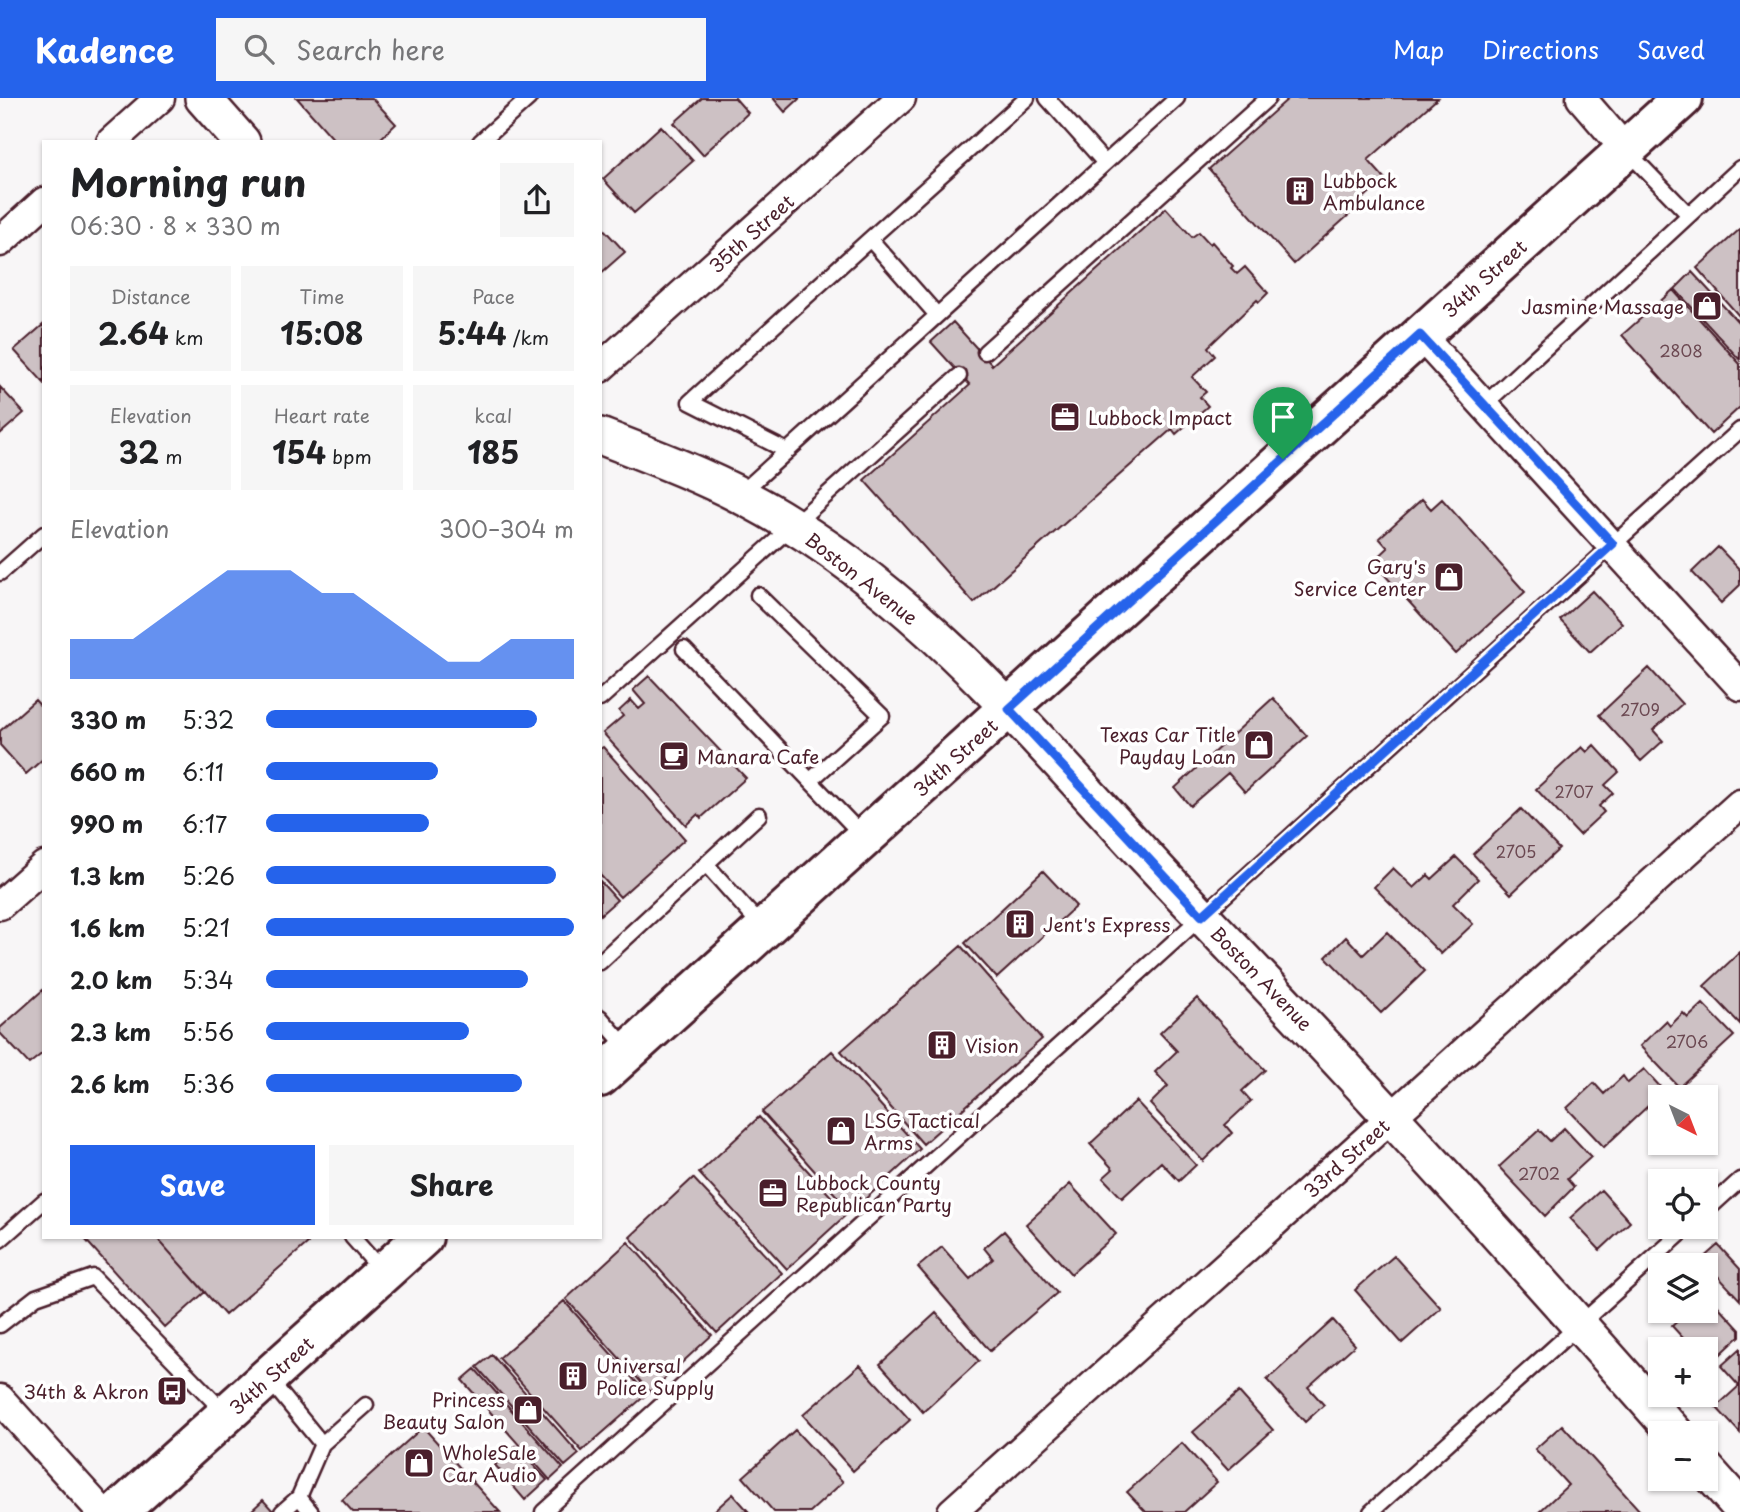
<!DOCTYPE html>
<html lang="en">
<head>
<meta charset="utf-8">
<style>
  :root { --surface:#fff; --page:#f6f6f6; --text:#202124; --muted:#757577; --accent:#2563eb }
  body { margin:0; font-family:"Playpen Sans",sans-serif; background:var(--page); color:var(--text); height:100vh; display:flex; flex-direction:column; font-size:26px; white-space:nowrap }
  * { box-sizing:border-box; margin:0 }
  p { font-size:23px; color:var(--muted) }
  .icon { flex:none; width:38px; height:38px; fill:none; stroke:currentColor; stroke-width:2; stroke-linecap:round; stroke-linejoin:round }
  .map { position:relative; flex:1; overflow:hidden }
  .panel { position:absolute; left:42px; top:42px; width:560px; height:1099px; display:flex; flex-direction:column; background:var(--surface); border-radius:0px; box-shadow:0 2px 5px #0004 }
  .panel>* { flex:none }
  .needle { width:46px; rotate:138deg }
  .controls { position:absolute; left:1648px; top:987px; display:grid; gap:14px }
  .controls a { display:grid; place-items:center; width:70px; height:70px; border-radius:0px; background:var(--surface); box-shadow:0 2px 5px #0004; font-size:35px }
  .pin { position:absolute; display:grid; place-items:center; width:60px; height:60px; color:#fff; margin:-72px -30px; border-radius:50% 50% 50% 0; rotate:-45deg; box-shadow:0 0 7px #0007 }
  .pin .icon { rotate:45deg }
  .round { display:grid; place-items:center; flex:none; width:74px; height:74px; border-radius:0px; background:var(--page) }
  .head { display:flex; align-items:center; justify-content:space-between; height:119px; padding:0 28px }
  h1 { font-size:38px; font-weight:700; line-height:52px }
  .stats { display:grid; grid-template-columns:repeat(3,1fr); gap:10px; height:119px; padding:7px 28px }
  .stats div { display:grid; align-content:center; border-radius:0px; background:var(--page); text-align:center }
  .stats b { font-size:30px; font-weight:700 }
  .stats small { font-size:19px; font-weight:400 }
  .stats p { font-size:19px }
  .chart { height:196px; padding:14px 28px }
  .chart p { display:flex; justify-content:space-between }
  .chart svg { width:100%; height:126px; margin-top:7px; fill:var(--accent); opacity:.7 }
  .button { display:flex; gap:14px; margin-top:auto; padding:14px 28px }
  .button a { flex:1; height:80px; border-radius:0px; background:var(--accent); color:#fff; font-size:28px; font-weight:700; line-height:80px; text-align:center }
  .button a+a { background:var(--page); color:var(--text) }
  ul { padding:0 28px; list-style:none; font-size:23px }
  li { display:grid; grid-template-columns:112px 84px 1fr; align-items:center; height:52px }
  li i { height:18px; border-radius:9px; background:var(--accent) }
  header { display:flex; align-items:center; gap:42px; box-sizing:border-box; height:98px; padding:0 35px; background:var(--accent); color:#fff }
  header strong { font-size:33px }
  nav { display:flex; gap:38px; margin-inline-start:auto; font-size:24px }
  .search { width:490px; height:63px; background:var(--page); display:flex; align-items:center; gap:18px; box-sizing:border-box; padding:0 24px; border-radius:0px; color:var(--muted); font-size:26px }
  .map>svg:first-child { display:block }
  .building { fill:#cdc1c4; stroke:#4a1f2b; stroke-width:2 }
  .lines { fill:none; stroke-linecap:round; stroke-linejoin:round }
  .service-casing { stroke:#4a1f2b; stroke-width:19 }
  .minor-casing { stroke:#4a1f2b; stroke-width:33 }
  .tertiary-casing { stroke:#4a1f2b; stroke-width:40 }
  .secondary-casing { stroke:#4a1f2b; stroke-width:44 }
  .service { stroke:#fff; stroke-width:14 }
  .minor { stroke:#fff; stroke-width:28 }
  .tertiary { stroke:#fff; stroke-width:35 }
  .secondary { stroke:#fff; stroke-width:38 }
  .route-casing { stroke:#fff; stroke-width:14 }
  .route { stroke:#2563eb; stroke-width:9 }
  .labels { text-anchor:middle; dominant-baseline:central; stroke-width:7; stroke-linejoin:round; paint-order:stroke }
  .number-label { font-size:16px; fill:#6b4851 }
  .poi-label { font-size:19px; fill:#4a1f2b; stroke:#fff; text-anchor:start }
  .street-label { font-size:19px; fill:#4a1f2b; stroke:#fff }
</style>
</head>
<body>
<header>
<strong>Kadence</strong>
<div class="search"><svg class="icon" aria-label="search" viewBox="0 0 24 24"><circle cx="10" cy="10" r="6"/><path d="M15 15l6 6"/></svg>Search here</div>
<nav><a>Map</a><a>Directions</a><a>Saved</a></nav>
</header>
<div class="map">
<svg width="1740" height="1414" viewBox="0 0 1740 1414">
  <rect width="100%" height="100%" fill="#f8f6f7"/>
  <filter id="ink" filterUnits="userSpaceOnUse"><feTurbulence type="fractalNoise" baseFrequency=".0143" numOctaves="2"/><feDisplacementMap in="SourceGraphic" scale="14" xChannelSelector="R" yChannelSelector="G"/><feConvolveMatrix kernelMatrix="1 2 1 2 8 2 1 2 1" color-interpolation-filters="sRGB"/></filter>
  <g filter="url(#ink)">
    <path class="building" d="M297,0H372L396,26L377,44H336Z
      M702,0H735L748,15L703,57L674,25Z
      M773,0H800L785,14Z
      M1289,0H1438L1368,62L1385,81L1357,106L1359,108L1294,166L1209,71Z
      M661,28L693,63L634,115L603,81Z
      M1166,110L1192,139L1199,134L1210,146L1212,144L1233,168L1231,170L1237,176L1245,169L1268,195L1259,204L1257,202L1208,249L1215,258L1192,279L1206,294L1200,299L1208,308L1176,336L1172,331L974,505L864,382L970,287L931,244L953,224L992,267Z
      M600,127L625,154L600,176Z
      M1740,131V219L1697,170Z
      M1692,174L1740,226V262L1675,191Z
      M1673,192L1740,266V309L1711,336L1622,237Z
      M44,226V285L14,252Z
      M0,289L24,315L0,336Z
      M1422,401L1431,411L1442,401L1525,494L1456,556L1373,464L1388,450L1379,440Z
      M1718,449L1740,472V487L1721,505L1692,474Z
      M1592,493L1622,525L1590,554L1560,522Z
      M1649,570L1682,606L1653,632L1663,643L1641,663L1599,617Z
      M649,578L746,680L701,720L698,716L686,727L603,635L623,618L619,613L631,602L639,611L645,606L633,592Z
      M1273,600L1307,638L1245,694L1228,675L1190,708L1175,690Z
      M35,602L44,612V660L26,676L0,647V633Z
      M1594,647L1619,674L1605,687L1613,695L1599,708L1604,714L1579,737L1536,691L1582,649L1587,654Z
      M603,649L685,741L620,799L600,777V651Z
      M1521,711L1559,751L1511,796L1473,756Z
      M1456,759L1478,781L1453,806L1473,826L1441,856L1374,789L1393,770L1414,790L1428,777L1432,781Z
      M1043,773L1076,808L997,880L965,845Z
      M600,783L617,802L600,817Z
      M1387,834L1425,873L1381,915L1326,859L1346,839L1363,857Z
      M961,848L1042,941L923,1046L841,953Z
      M1740,854V926L1704,888Z
      M44,891V954L29,966L0,935V930Z
      M1197,900L1265,972L1242,993L1251,1003L1225,1027L1232,1035L1203,1063L1150,1006L1168,988L1155,974L1177,953L1160,935Z
      M1703,906L1734,938L1679,989L1640,948L1666,923L1670,928L1683,915L1688,920Z
      M832,953L920,1051L851,1114L762,1014Z
      M1644,971L1664,993L1604,1049L1567,1010L1594,985L1604,996L1623,978L1628,985Z
      M1136,1003L1196,1067L1179,1083L1161,1064L1122,1100L1103,1080L1113,1071L1090,1046Z
      M759,1019L847,1116L787,1171L699,1075Z
      M1564,1030L1591,1059L1567,1081L1574,1089L1545,1118L1499,1069L1539,1032L1550,1043Z
      M693,1080L782,1175L717,1235L630,1139Z
      M1070,1086L1116,1136L1071,1176L1026,1126Z
      M1601,1092L1630,1124L1600,1152L1570,1120Z
      M1004,1133L1057,1195L990,1253L918,1169L942,1149L970,1181L993,1161L984,1150Z
      M83,1139H156L205,1194L165,1230Z
      M156,1139H302L308,1145L225,1217Z
      M628,1144L712,1237L650,1294L566,1201Z
      M1718,1147L1740,1171V1202L1702,1161Z
      M1394,1158L1441,1210L1402,1245L1355,1192Z
      M1707,1196L1740,1232V1238L1708,1268L1706,1251H1693L1672,1228L1689,1213H1706Z
      M564,1203L647,1296L582,1353L499,1260Z
      M936,1215L979,1263L923,1314L880,1266Z
      M1333,1222L1355,1247L1308,1289L1324,1307L1305,1324L1267,1282Z
      M1740,1251V1335L1716,1309L1739,1288L1721,1268Z
      M492,1257L579,1356L565,1368L477,1269Z
      M860,1267L910,1322L853,1373L803,1317Z
      M475,1271L563,1370L550,1382L462,1282Z
      M1239,1294L1273,1332L1228,1372L1193,1334Z
      M1562,1327L1641,1414H1539L1568,1387L1535,1351Z
      M423,1329L500,1414H353L342,1402Z
      M795,1332L843,1384L810,1414H774L743,1379Z
      M1182,1345L1217,1384L1184,1414H1146L1127,1394Z
      M516,1348L547,1382L525,1402L495,1367Z
      M733,1396L749,1414H713Z
      M263,1402L274,1414H250Z"/>
    <g class="lines">
      <g class="service-casing">
        <path id="service" d="M1047,0L1105,65
          M480,44L529,0
          M1627,53L1689,117
          M937,217L870,141L1027,0
          M985,254L1268,0
          M1485,306L1740,70
          M787,353L690,304L870,141
          M740,396L1177,0
          M0,475L44,436
          M758,497L882,618L811,682
          M684,551L864,739
          M600,601L959,278
          M706,766L763,830
          M600,864L759,717
          M600,919L629,952
          M1706,1113L1740,1082
          M352,1139L383,1174
          M0,1142L44,1103
          M0,1227L36,1199L93,1179L225,1315
          M268,1280L322,1346L299,1399L311,1414
          M322,1346L366,1307
          M282,1414L299,1399
          M543,1414L1740,332
          M1371,1414L1688,1129"/>
      </g>
      <g class="minor-casing">
        <path id="minor" d="M1581,0L1626,52
          M111,44L160,0
          M0,144L44,104
          M1420,237L1740,588
          M600,270L901,0
          M0,807L44,768
          M0,1301L102,1414
          M952,1414L1740,706"/>
      </g>
      <g class="tertiary-casing">
        <path id="tertiary" d="M203,0L242,44
          M600,338C665,363 731,388 789,425C942,519 1055,664 1177,792C1348,969 1513,1151 1675,1335
          M1706,1371L1740,1409"/>
      </g>
      <g class="secondary-casing">
        <path id="secondary" d="M600,979L1683,0
          M118,1414L423,1139"/>
      </g>
      <use href="#service" class="service"/>
      <use href="#minor" class="minor"/>
      <use href="#tertiary" class="tertiary"/>
      <use href="#secondary" class="secondary"/>
    </g>
  </g>
  <g class="lines" filter="url(#ink)">
    <g class="route-casing">
      <path id="route" d="M1420,237L1613,446L1202,818L1009,611Z"/>
    </g>
    <use href="#route" class="route"/>
  </g>
  <defs>
    <g id="building-square" transform="scale(1.575)"><rect x="-9" y="-9" width="18" height="18" rx="4" fill="#4a1f2b" stroke="#fff"/><path d="M-4-6H4V6H1V3H-1V6H-4ZM-2.5-4.3h1.7v1.8h-1.7ZM.8-4.3h1.7v1.8H.8ZM-2.5-1h1.7V.8h-1.7ZM.8-1h1.7V.8H.8Z" fill="#fff"/></g>
    <g id="shop-square" transform="scale(1.575)"><rect x="-9" y="-9" width="18" height="18" rx="4" fill="#4a1f2b" stroke="#fff"/><path d="M-5-2.5h2.3a2.7 3.5 0 0 1 5.4 0H5L5.5 6h-11ZM-1.5-2.5h3a1.5 2.3 0 0 0-3 0Z" fill="#fff"/></g>
    <g id="office-square" transform="scale(1.575)"><rect x="-9" y="-9" width="18" height="18" rx="4" fill="#4a1f2b" stroke="#fff"/><path d="M-6-3h4V-5.5h4V-3h4V5H-6ZM-1-4.5V-3h2v-1.5ZM-6 0V1H6V0Z" fill="#fff"/></g>
    <g id="cafe-square" transform="scale(1.575)"><rect x="-9" y="-9" width="18" height="18" rx="4" fill="#4a1f2b" stroke="#fff"/><path d="M-5.5-4.5H6V0H3Q3 3.5 0 3.5H-2.5Q-5.5 3.5-5.5 0ZM3-3.2v2h1.7v-2ZM-6 4.5H4V6H-6Z" fill="#fff"/></g>
    <g id="bus-square" transform="scale(1.575)"><rect x="-9" y="-9" width="18" height="18" rx="4" fill="#4a1f2b" stroke="#fff"/><path d="M-5-6H5V4H4V6H2V4H-2V6H-4V4H-5ZM-3.5-4V0h7V-4ZM-3.5 1.2v1.5H-2V1.2ZM2 1.2v1.5H3.5V1.2Z" fill="#fff"/></g>
  </defs>
  <g fill-rule="evenodd">
    <use href="#building-square" x="1300" y="93"/>
    <use href="#shop-square" x="1707" y="208"/>
    <use href="#office-square" x="1065" y="319"/>
    <use href="#shop-square" x="1449" y="479"/>
    <use href="#shop-square" x="1259" y="647"/>
    <use href="#cafe-square" x="674" y="658"/>
    <use href="#building-square" x="1020" y="826"/>
    <use href="#building-square" x="942" y="947"/>
    <use href="#shop-square" x="841" y="1033"/>
    <use href="#office-square" x="773" y="1095"/>
    <use href="#building-square" x="573" y="1278"/>
    <use href="#bus-square" x="172" y="1293"/>
    <use href="#shop-square" x="528" y="1312"/>
    <use href="#shop-square" x="419" y="1365"/>
  </g>
  <g class="labels">
    <g class="number-label">
      <text x="1681" y="252">2808</text>
      <text x="1640" y="611">2709</text>
      <text x="1574" y="693">2707</text>
      <text x="1516" y="753">2705</text>
      <text x="1687" y="943">2706</text>
      <text x="1539" y="1075">2702</text>
    </g>
    <g class="poi-label">
      <text x="1323" y="82">Lubbock<tspan x="1323" dy="22">Ambulance</tspan></text>
      <text x="1684" y="208" text-anchor="end">Jasmine Massage</text>
      <text x="1088" y="319">Lubbock Impact</text>
      <text x="1426" y="468" text-anchor="end">Gary's<tspan x="1426" dy="22">Service Center</tspan></text>
      <text x="1236" y="636" text-anchor="end">Texas Car Title<tspan x="1236" dy="22">Payday Loan</tspan></text>
      <text x="697" y="658">Manara Cafe</text>
      <text x="1043" y="826">Jent's Express</text>
      <text x="965" y="947">Vision</text>
      <text x="864" y="1022">LSG Tactical<tspan x="864" dy="22">Arms</tspan></text>
      <text x="796" y="1084">Lubbock County<tspan x="796" dy="22">Republican Party</tspan></text>
      <text x="596" y="1267">Universal<tspan x="596" dy="22">Police Supply</tspan></text>
      <text x="149" y="1293" text-anchor="end">34th &amp; Akron</text>
      <text x="505" y="1301" text-anchor="end">Princess<tspan x="505" dy="22">Beauty Salon</tspan></text>
      <text x="442" y="1354">WholeSale<tspan x="442" dy="22">Car Audio</tspan></text>
    </g>
    <g class="street-label">
      <text transform="translate(751 135) rotate(-42)">35th Street</text>
      <text transform="translate(1484 180) rotate(-42)">34th Street</text>
      <text transform="translate(862 480) rotate(38)">Boston Avenue</text>
      <text transform="translate(955 659) rotate(-42)">34th Street</text>
      <text transform="translate(1262 880) rotate(46)">Boston Avenue</text>
      <text transform="translate(1346 1060) rotate(-42)">33rd Street</text>
      <text transform="translate(271 1277) rotate(-42)">34th Street</text>
    </g>
  </g>
</svg>
<div class="controls">
<a><svg class="needle" viewBox="-14 -14 28 28"><path d="M0-13l5 13h-10z" fill="#e53935"/><path d="M0 13l5-13h-10z" fill="#757577"/></svg></a>
<a><svg class="icon" aria-label="locate" viewBox="0 0 24 24"><circle cx="12" cy="12" r="6"/><path d="M12 2v4M12 18v4M2 12h4M18 12h4"/></svg></a>
<a><svg class="icon" aria-label="layers" viewBox="0 0 24 24"><path d="M12 4l9 5-9 5-9-5zM3 14l9 5 9-5"/></svg></a>
<a>+</a>
<a>−</a>
</div>
<div class="pin" style="left:1283px;top:361px;background:#1e9e55"><svg class="icon" aria-label="arrive" viewBox="0 0 24 24"><path d="M6 21V4h12l-3 4 3 4H6"/></svg></div>
<section class="panel">
<div class="head"><div><h1>Morning run</h1><p>06:30 · 8 × 330 m</p></div><a class="round"><svg class="icon" aria-label="share" viewBox="0 0 24 24"><path d="M12 15V3M7 8l5-5 5 5M5 13v7h14v-7"/></svg></a></div>
<div class="stats">
<div><p>Distance</p><b>2.64<small> km</small></b></div>
<div><p>Time</p><b>15:08</b></div>
<div><p>Pace</p><b>5:44<small> /km</small></b></div>
</div>
<div class="stats">
<div><p>Elevation</p><b>32<small> m</small></b></div>
<div><p>Heart rate</p><b>154<small> bpm</small></b></div>
<div><p>kcal</p><b>185</b></div>
</div>
<div class="chart"><p><span>Elevation</span>300–304 m</p>
<svg viewBox="0 0 160 44" preserveAspectRatio="none"><path d="M0 44V30L10 30L20 30L30 22L40 14L50 6L60 6L70 6L80 14L90 14L100 22L110 30L120 38L130 38L140 30L150 30L160 30V44z"/></svg>
</div>
<ul>
<li><b>330 m</b>5:32<i style="width:88%"></i></li>
<li><b>660 m</b>6:11<i style="width:56%"></i></li>
<li><b>990 m</b>6:17<i style="width:53%"></i></li>
<li><b>1.3 km</b>5:26<i style="width:94%"></i></li>
<li><b>1.6 km</b>5:21<i style="width:100%"></i></li>
<li><b>2.0 km</b>5:34<i style="width:85%"></i></li>
<li><b>2.3 km</b>5:56<i style="width:66%"></i></li>
<li><b>2.6 km</b>5:36<i style="width:83%"></i></li>
</ul>
<div class="button"><a>Save</a><a>Share</a></div>
</section>
</div>
</body>
</html>
